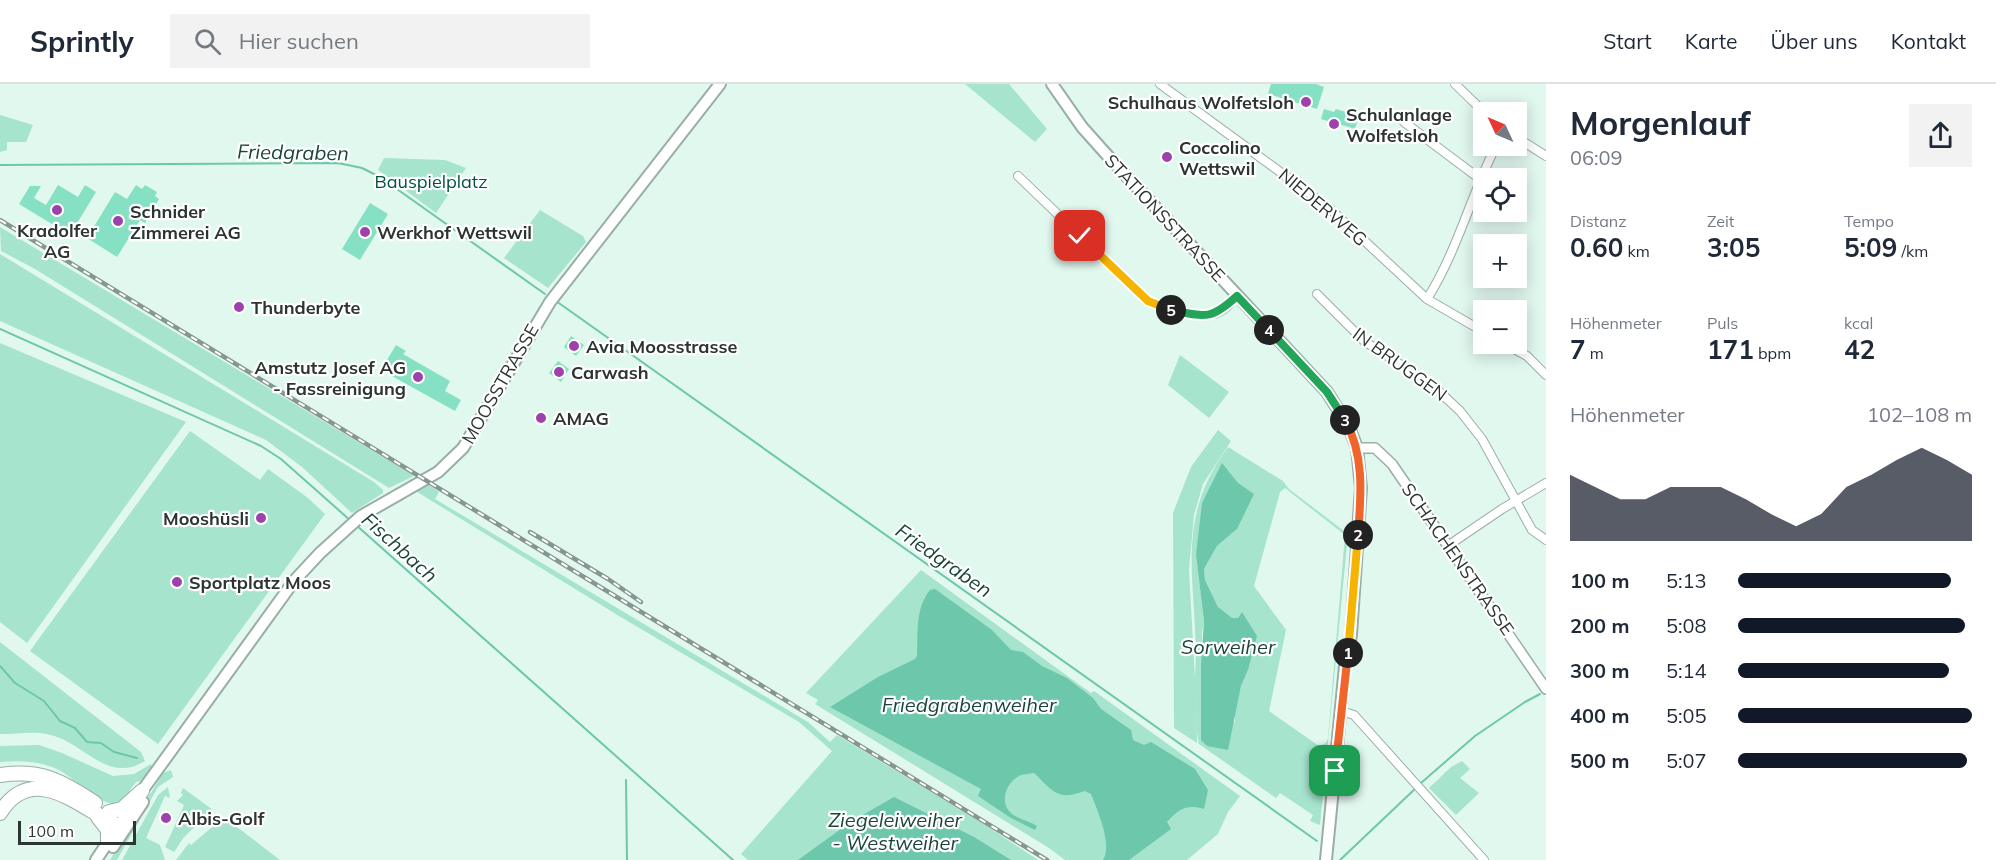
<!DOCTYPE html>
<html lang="de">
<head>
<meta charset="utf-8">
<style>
  :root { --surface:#fff; --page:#f2f2f3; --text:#1f2937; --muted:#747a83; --line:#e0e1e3; --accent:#111827 }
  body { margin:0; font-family:Mulish,sans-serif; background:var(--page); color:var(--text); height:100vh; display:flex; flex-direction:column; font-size:22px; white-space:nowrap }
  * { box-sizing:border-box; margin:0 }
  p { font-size:20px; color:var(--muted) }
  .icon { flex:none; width:33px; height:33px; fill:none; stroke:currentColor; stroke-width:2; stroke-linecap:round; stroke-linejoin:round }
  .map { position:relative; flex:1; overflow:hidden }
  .sheet { display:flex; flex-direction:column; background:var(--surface); width:450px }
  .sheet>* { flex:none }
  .needle { width:39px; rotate:314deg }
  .fabs { position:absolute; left:1473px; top:18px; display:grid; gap:12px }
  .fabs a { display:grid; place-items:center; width:54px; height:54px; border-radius:0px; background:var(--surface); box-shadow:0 3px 15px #0003; font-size:30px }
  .scale { position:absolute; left:18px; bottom:15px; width:118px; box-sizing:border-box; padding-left:6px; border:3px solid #2c3532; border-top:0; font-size:16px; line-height:21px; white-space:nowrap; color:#2c3532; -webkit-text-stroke:4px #fff; paint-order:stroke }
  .pin { position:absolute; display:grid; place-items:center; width:51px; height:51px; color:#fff; margin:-26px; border-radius:12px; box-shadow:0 3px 9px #0006 }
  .km { position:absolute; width:30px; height:30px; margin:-15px; border-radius:50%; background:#222; color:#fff; font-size:16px; line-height:30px; text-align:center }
  .round { display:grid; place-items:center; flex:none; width:63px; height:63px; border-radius:0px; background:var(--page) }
  .overview { display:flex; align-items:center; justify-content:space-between; height:102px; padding:0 24px }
  h1 { font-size:33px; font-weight:700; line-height:45px }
  .metrics { display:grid; grid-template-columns:repeat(3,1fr); gap:9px; height:102px; padding:6px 24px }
  .metrics div { display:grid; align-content:center }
  .metrics b { font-size:26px; font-weight:700 }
  .metrics small { font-size:16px; font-weight:400 }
  .metrics p { font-size:16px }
  .chart { height:168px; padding:12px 24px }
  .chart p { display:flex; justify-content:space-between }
  .chart svg { width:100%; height:108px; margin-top:6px; fill:var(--accent); opacity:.7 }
  ul { padding:0 24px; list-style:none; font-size:20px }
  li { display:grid; grid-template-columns:96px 72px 1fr; align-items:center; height:45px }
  li i { height:15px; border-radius:8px; background:var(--accent) }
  header { display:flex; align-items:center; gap:36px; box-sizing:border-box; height:84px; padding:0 30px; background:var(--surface); border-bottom:2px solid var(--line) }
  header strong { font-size:28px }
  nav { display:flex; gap:33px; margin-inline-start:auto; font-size:21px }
  .search { width:420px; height:54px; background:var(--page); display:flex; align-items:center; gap:15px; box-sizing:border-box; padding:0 21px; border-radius:0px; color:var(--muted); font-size:22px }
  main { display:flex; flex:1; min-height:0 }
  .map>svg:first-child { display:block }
  .green { fill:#a6e4ce; fill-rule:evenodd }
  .water { fill:#6dc7ab }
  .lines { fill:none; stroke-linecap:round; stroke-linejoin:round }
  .stream { stroke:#6dc7ab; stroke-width:2 }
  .building { fill:#86e1c4 }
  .minor-casing { stroke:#98aea6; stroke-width:10 }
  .tertiary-casing { stroke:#98aea6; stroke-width:12 }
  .secondary-casing { stroke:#98aea6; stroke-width:14 }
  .motorway-casing { stroke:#98aea6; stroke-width:16 }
  .minor { stroke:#fff; stroke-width:8 }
  .tertiary { stroke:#fff; stroke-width:9 }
  .secondary { stroke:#fff; stroke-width:10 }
  .motorway { stroke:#fff; stroke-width:14 }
  .rail-casing { stroke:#869690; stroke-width:4.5 }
  .rail { stroke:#fff; stroke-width:2; stroke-dasharray:7; stroke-linecap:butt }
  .split-1-casing { stroke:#fff; stroke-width:12 }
  .split-2-casing { stroke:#fff; stroke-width:12 }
  .split-3-casing { stroke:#fff; stroke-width:12 }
  .split-4-casing { stroke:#fff; stroke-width:12 }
  .split-5-casing { stroke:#fff; stroke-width:12 }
  .split-6-casing { stroke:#fff; stroke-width:12 }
  .split-1 { stroke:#f0652b; stroke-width:8 }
  .split-2 { stroke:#f5b400; stroke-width:8 }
  .split-3 { stroke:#f0652b; stroke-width:8 }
  .split-4 { stroke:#22a559; stroke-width:8 }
  .split-5 { stroke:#22a559; stroke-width:8 }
  .split-6 { stroke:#f5b400; stroke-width:8 }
  .poi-dot { fill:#9d42ad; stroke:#fff; stroke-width:2 }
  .labels { text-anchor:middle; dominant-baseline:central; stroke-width:4.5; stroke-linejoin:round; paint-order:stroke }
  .poi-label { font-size:18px; font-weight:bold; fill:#2c3532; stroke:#fff; text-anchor:start }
  .park-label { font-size:18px; fill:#015240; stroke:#fff }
  .street-label { font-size:18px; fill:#2c3532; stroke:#fff }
  .water-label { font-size:20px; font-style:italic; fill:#1c4539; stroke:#fff }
</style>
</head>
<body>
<header>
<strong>Sprintly</strong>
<div class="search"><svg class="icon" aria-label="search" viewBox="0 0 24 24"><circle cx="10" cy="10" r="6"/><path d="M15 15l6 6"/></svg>Hier suchen</div>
<nav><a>Start</a><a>Karte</a><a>Über uns</a><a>Kontakt</a></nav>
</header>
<main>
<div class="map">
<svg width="1546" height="776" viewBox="0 0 1546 776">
  <rect width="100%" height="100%" fill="#e1f8ef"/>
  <path class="green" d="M965,0H1009L1047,45L1035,58Z
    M0,31L33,41L26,58H7V66L0,68Z
    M384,74L445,76L466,84L436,129L378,86Z
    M540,126L583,152L586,158L548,204L504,174Z
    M0,143L413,391L412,393L389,404L35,185L1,167Z
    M0,170L374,398L383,406V409L352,429L302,383L266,356L0,237Z
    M0,259L186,338L27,559L0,538Z
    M1180,271L1229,308L1209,334L1168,301Z
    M1218,346L1231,357L1203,400L1194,431L1189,486L1195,594C1201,507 1169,442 1228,363L1283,397L1289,405L1348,450L1320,741L1310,737L1313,731L1280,709L1276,714L1199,660L1197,649L1196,602L1197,659L1174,644L1173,429L1191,383ZM1222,380L1238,399L1237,445L1217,462L1204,485L1205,496L1218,523L1232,535L1238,534L1242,528L1248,586L1241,602L1235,626V638L1201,656L1202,549L1204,537L1196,471ZM1285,404L1345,451L1328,654L1326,659L1319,662L1269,627L1286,546L1254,502L1280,408Z
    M190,347L260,396L268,385L308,414L325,430L158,660L30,567Z
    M426,399L439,408L435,415L808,638L830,658L837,651L987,742L1038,776H748L741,770L832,667L799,638L624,535L414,406Z
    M921,486L1091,609L1094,607L1240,712L1228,728L1218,750L1187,776H1065L1049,764L815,620L818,616L806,609Z
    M0,558L141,668L145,677C106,701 84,657 47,650C33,647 15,650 0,650Z
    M39,661L62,669L113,692L134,690L151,680L152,683L141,697L136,698L129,707L130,712L112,720C93,715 80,700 64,689C45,677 22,676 0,678V662Z
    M1462,677L1470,685L1460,694L1479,709L1456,731L1429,704L1451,683Z
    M171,686L173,693L158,703L117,776H110L163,689Z
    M168,703L170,714L165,712L146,754L160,761L165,776H122L158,711Z
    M183,704L213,726L184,753L174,768L165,763L184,721L177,717L183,711L181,709Z
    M224,733L280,776H176L189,759L191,761Z"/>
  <path class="water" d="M1222,379L1238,399L1254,410L1237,445L1217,462L1204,485L1205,496L1218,523L1232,534H1238L1242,528L1257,552L1248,586L1241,602L1228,666L1207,662L1201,656V581L1204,537L1196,471L1202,419Z
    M935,505L992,546L1011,566L1023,568L1042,582L1067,594L1093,614L1101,625L1131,646L1133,656L1144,661L1151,658L1195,685L1208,706L1204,725C1186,720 1179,725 1167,738L1171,745L1129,776H1103C1113,760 1097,726 1091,710L1085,707C1057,717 1054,708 1034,689C1030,690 1023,690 1019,692C1006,699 999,718 1011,729C1017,735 1029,737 1037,742L1035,746L1011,734L978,712L981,705L830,623L878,593L915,575L917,572C918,549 915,525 930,506Z
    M894,713L974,753L1011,776H798L852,737Z"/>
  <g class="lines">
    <path class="stream" d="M0,81L338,79L362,84L380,93L545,210
      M556,217L1317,757
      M0,245L261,362L281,375L351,437
      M356,441L733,776
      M0,582L15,599L44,617L60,637L75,644L87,658L101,659L114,668L137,674
      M626,696L627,776
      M1421,699L1475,652L1525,618L1540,610
      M1340,776L1416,704"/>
  </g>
  <path class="building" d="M1271,0H1316L1324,3L1317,25L1268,10Z
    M1324,25L1334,28L1336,25L1349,29L1348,32L1358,35L1355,45L1321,35Z
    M58,101L78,113L85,101L96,108L70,151L19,120L30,102H41L34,114L46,121Z
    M136,101L142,105L145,101L157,108L155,112L159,115L145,139L140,136L117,173L87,154L115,108L127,115Z
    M370,119L388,130L360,176L342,165Z
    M571,252L584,261L576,272L564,263Z
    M396,261L406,267L403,270L450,297L445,307L461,316L455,327L381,286Z
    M558,277L569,285L561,298L549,289Z"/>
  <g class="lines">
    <g class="minor-casing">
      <path id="minor" d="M1160,0L1328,123L1427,215L1484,248
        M1455,0L1484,28
        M1404,38L1480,95
        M1516,53L1546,72
        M1018,92L1148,217C1163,225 1203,237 1219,228C1226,225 1232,218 1237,212
        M1317,210L1364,257L1431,300L1460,327L1482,355L1532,446L1546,456
        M1427,215C1457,168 1471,111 1496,62
        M1505,260L1527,272L1546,291
        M1449,461L1502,425L1546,399
        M1341,627L1354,631L1484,776"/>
    </g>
    <g class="tertiary-casing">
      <path id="tertiary" d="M1357,364H1375L1392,380L1546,605"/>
    </g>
    <g class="secondary-casing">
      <path id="secondary" d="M1052,0L1082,43L1107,71L1327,308L1349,343L1357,364L1361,404L1351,551L1345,582L1326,776
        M113,763L143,718
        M96,776L142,707L294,497L320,469L361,432L438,388L463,364L550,218L720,0"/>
    </g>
    <g class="motorway-casing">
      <path id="motorway" d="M0,691C41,685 62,697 95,719
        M109,728L122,725L142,707
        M0,729C33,676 81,724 118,742
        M98,733L108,746V758"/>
    </g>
    <use href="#minor" class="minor"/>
    <use href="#tertiary" class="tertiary"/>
    <use href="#secondary" class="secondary"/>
    <use href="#motorway" class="motorway"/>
    <g class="rail-casing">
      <path id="rail" d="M0,136L1047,776
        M530,448L608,495L641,518"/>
    </g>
    <use href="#rail" class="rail"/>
  </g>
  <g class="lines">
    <g class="split-1-casing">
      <path id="split-1" d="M1335,687L1348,569"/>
    </g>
    <g class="split-2-casing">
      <path id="split-2" d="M1348,569L1358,451"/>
    </g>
    <g class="split-3-casing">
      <path id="split-3" d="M1345,336C1365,372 1361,412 1358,451"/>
    </g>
    <g class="split-4-casing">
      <path id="split-4" d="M1269,246L1327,308L1345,336"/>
    </g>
    <g class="split-5-casing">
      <path id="split-5" d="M1171,226C1206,233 1211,236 1237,212L1269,246"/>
    </g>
    <g class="split-6-casing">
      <path id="split-6" d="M1080,152L1148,217L1171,226"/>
    </g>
    <use href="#split-1" class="split-1"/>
    <use href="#split-2" class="split-2"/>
    <use href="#split-3" class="split-3"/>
    <use href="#split-4" class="split-4"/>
    <use href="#split-5" class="split-5"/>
    <use href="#split-6" class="split-6"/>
  </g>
  <g class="poi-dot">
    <circle cx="1306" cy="18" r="6"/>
    <circle cx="1334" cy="40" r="6"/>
    <circle cx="1167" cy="73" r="6"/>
    <circle cx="57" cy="126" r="6"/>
    <circle cx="118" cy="137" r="6"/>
    <circle cx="365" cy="148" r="6"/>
    <circle cx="239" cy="223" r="6"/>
    <circle cx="574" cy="262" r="6"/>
    <circle cx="559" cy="288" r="6"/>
    <circle cx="418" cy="293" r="6"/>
    <circle cx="541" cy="334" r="6"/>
    <circle cx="261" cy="434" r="6"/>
    <circle cx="177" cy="498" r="6"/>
    <circle cx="166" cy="734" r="6"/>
  </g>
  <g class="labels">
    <g class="poi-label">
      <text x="1294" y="18" text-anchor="end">Schulhaus Wolfetsloh</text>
      <text x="1346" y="30">Schulanlage<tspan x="1346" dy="21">Wolfetsloh</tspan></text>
      <text x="1179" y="63">Coccolino<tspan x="1179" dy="21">Wettswil</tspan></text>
      <text x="130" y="127">Schnider<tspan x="130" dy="21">Zimmerei AG</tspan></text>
      <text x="57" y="146" text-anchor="middle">Kradolfer<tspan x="57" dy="21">AG</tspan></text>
      <text x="377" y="148">Werkhof Wettswil</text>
      <text x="251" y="223">Thunderbyte</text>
      <text x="586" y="262">Avia Moosstrasse</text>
      <text x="406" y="283" text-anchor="end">Amstutz Josef AG<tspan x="406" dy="21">- Fassreinigung</tspan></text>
      <text x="571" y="288">Carwash</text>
      <text x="553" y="334">AMAG</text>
      <text x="249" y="434" text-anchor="end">Mooshüsli</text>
      <text x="189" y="498">Sportplatz Moos</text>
      <text x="178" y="734">Albis-Golf</text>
    </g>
    <g class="park-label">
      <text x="431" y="97">Bauspielplatz</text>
    </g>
    <g class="street-label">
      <text transform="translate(1323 123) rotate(40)">NIEDERWEG</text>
      <text transform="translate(1165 134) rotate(47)">STATIONSSTRASSE</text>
      <text transform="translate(1400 280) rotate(36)">IN BRUGGEN</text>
      <text transform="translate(500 300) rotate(-60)">MOOSSTRASSE</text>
      <text transform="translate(1458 475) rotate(55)">SCHACHENSTRASSE</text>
    </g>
    <g class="water-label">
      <text transform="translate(293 68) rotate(1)">Friedgraben</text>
      <text transform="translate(400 463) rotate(42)">Fischbach</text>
      <text transform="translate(944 476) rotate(35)">Friedgraben</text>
      <text x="1228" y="562">Sorweiher</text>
      <text x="969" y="620">Friedgrabenweiher</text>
      <text x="895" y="735">Ziegeleiweiher<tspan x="895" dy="23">- Westweiher</tspan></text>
    </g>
  </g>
</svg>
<div class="fabs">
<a><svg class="needle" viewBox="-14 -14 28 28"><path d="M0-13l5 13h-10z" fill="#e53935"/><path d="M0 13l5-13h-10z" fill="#747a83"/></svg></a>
<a><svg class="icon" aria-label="locate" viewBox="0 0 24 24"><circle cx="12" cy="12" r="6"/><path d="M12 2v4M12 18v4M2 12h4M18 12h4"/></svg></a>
<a>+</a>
<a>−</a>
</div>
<div class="scale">100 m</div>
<div class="pin" style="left:1335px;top:687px;background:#1e9e55"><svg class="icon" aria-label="arrive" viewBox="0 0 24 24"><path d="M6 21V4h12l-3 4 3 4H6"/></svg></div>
<div class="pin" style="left:1080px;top:152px;background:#d93025"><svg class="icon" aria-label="check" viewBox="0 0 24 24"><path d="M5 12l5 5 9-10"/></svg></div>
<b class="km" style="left:1348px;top:569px">1</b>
<b class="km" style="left:1358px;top:451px">2</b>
<b class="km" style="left:1345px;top:336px">3</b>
<b class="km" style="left:1269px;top:246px">4</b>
<b class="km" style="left:1171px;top:226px">5</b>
</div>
<section class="sheet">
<div class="overview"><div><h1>Morgenlauf</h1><p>06:09</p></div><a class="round"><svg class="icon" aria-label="share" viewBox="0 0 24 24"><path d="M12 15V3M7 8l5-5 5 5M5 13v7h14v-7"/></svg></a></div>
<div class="metrics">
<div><p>Distanz</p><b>0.60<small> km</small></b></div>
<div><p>Zeit</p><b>3:05</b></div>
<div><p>Tempo</p><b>5:09<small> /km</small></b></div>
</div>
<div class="metrics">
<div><p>Höhenmeter</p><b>7<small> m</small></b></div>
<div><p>Puls</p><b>171<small> bpm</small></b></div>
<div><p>kcal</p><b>42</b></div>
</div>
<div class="chart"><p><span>Höhenmeter</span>102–108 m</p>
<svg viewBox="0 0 160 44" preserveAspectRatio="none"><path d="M0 44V17L10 22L20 27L30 27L40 22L50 22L60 22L70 27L80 33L90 38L100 33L110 22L120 17L130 11L140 6L150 11L160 17V44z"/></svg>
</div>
<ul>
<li><b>100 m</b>5:13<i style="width:91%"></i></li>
<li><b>200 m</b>5:08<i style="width:97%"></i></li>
<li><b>300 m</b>5:14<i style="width:90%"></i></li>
<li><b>400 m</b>5:05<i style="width:100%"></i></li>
<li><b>500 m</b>5:07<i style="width:98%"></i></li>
</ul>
</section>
</main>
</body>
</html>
